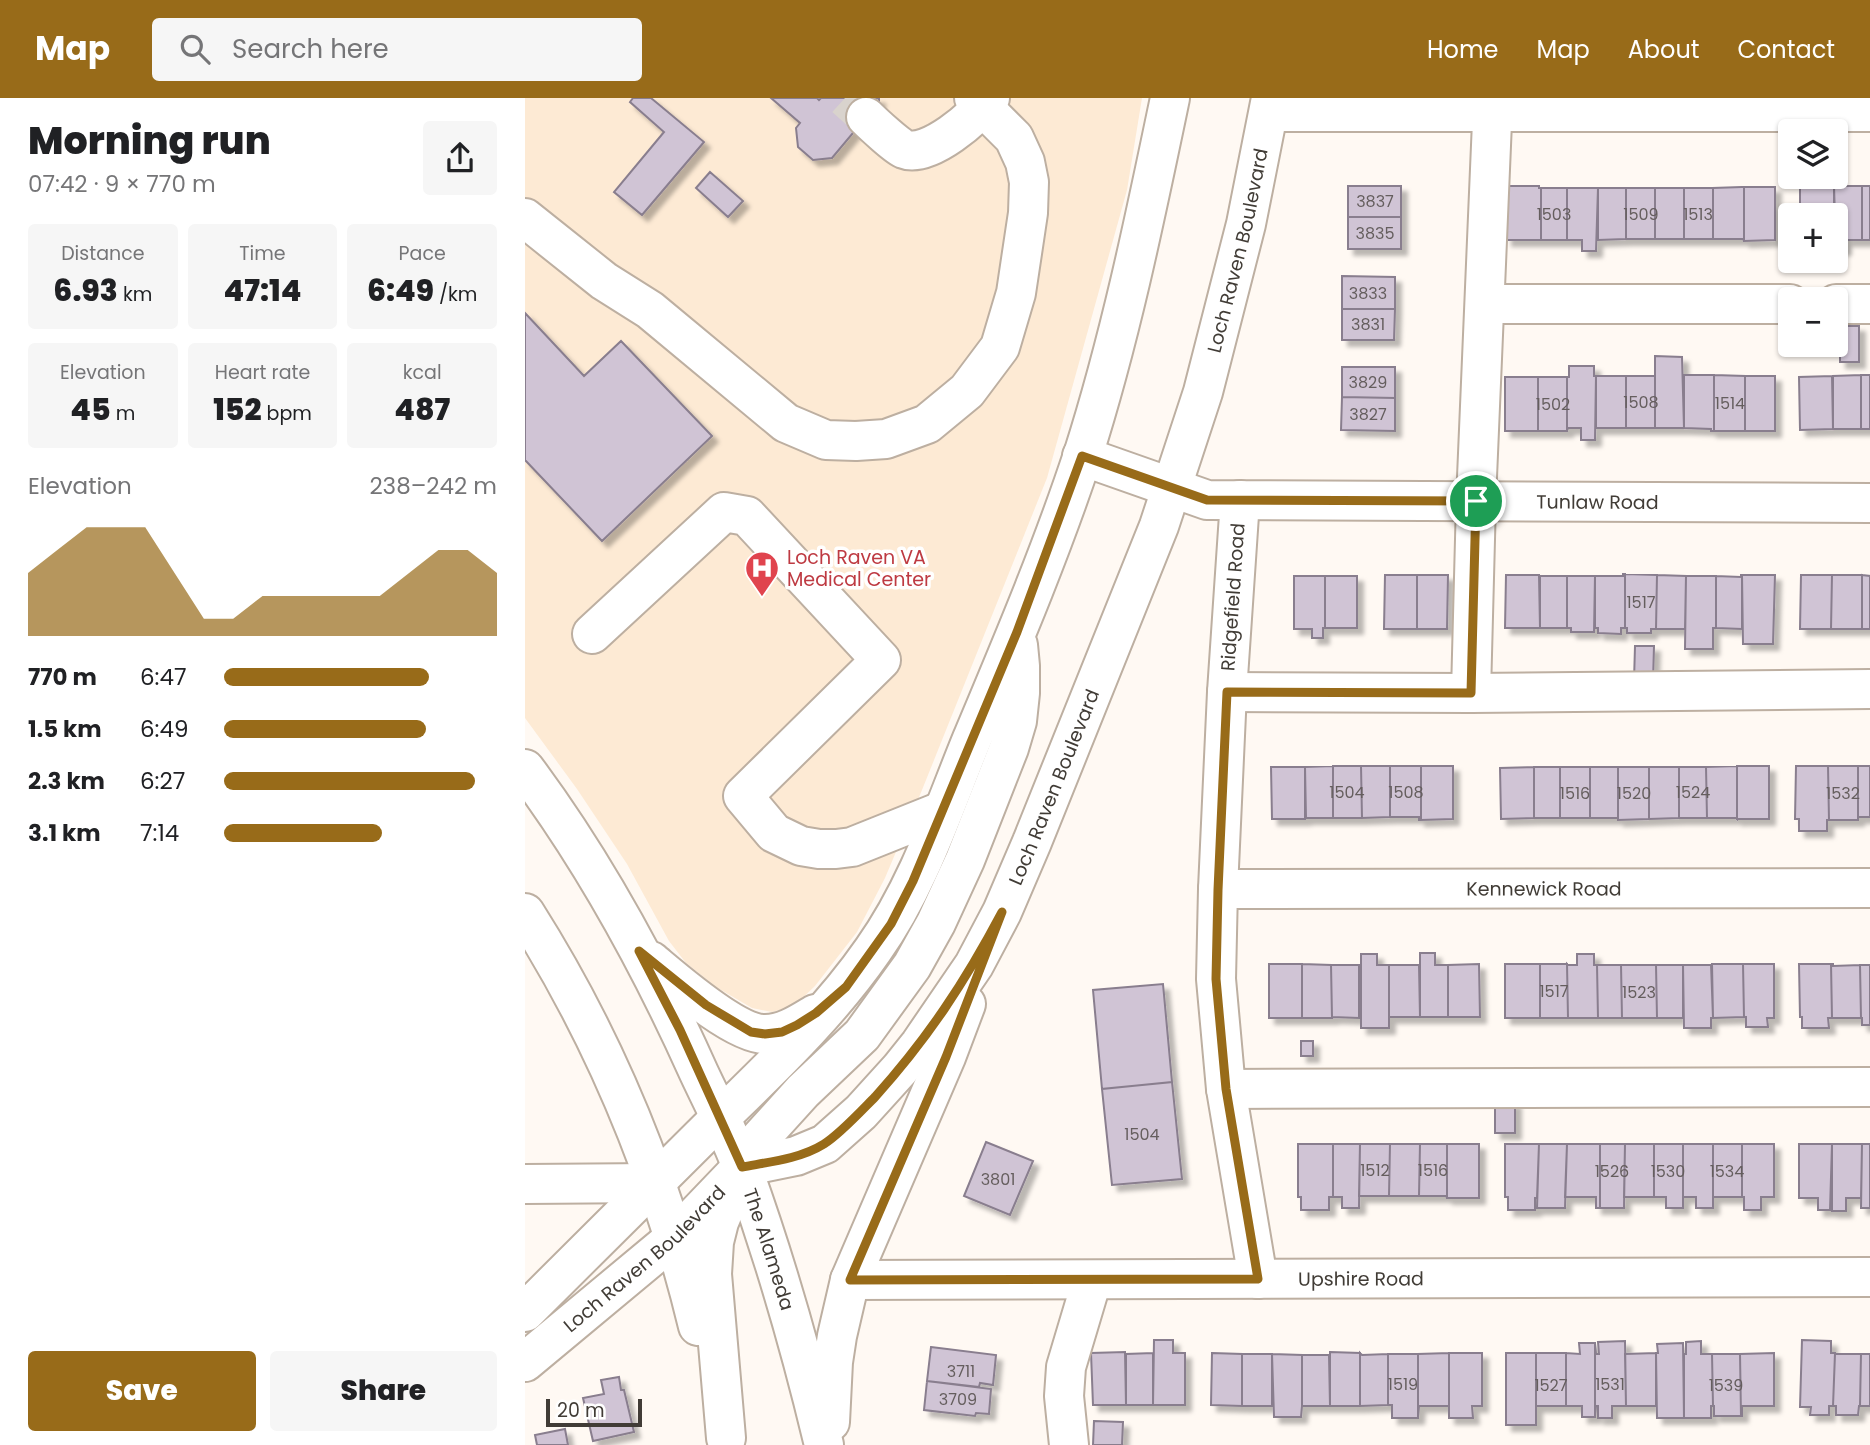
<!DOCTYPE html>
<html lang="en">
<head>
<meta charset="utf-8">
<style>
  :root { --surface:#fff; --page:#f6f6f6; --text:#202124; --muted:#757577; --accent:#986b19 }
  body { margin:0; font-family:Poppins,sans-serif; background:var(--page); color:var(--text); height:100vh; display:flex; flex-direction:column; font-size:26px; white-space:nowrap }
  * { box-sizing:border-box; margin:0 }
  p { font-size:23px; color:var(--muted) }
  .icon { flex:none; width:38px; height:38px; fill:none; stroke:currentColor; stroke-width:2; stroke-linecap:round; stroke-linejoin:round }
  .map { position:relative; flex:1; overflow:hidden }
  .details { display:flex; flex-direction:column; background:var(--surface); width:525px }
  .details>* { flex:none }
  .tools { position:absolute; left:1253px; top:21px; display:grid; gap:14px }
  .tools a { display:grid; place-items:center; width:70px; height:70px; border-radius:7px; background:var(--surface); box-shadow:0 2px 5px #0004; font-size:35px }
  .scale { position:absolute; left:21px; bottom:18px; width:96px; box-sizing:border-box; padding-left:7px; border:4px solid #413c36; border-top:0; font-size:19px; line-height:24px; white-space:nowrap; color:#413c36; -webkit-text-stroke:5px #fff; paint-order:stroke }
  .pin { position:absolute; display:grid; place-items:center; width:60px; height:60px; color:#fff; margin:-30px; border:4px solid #fff; border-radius:50%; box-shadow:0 2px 7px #0007 }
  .round { display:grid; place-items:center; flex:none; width:74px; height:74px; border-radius:7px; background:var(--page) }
  .overview { display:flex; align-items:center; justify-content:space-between; height:119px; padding:0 28px }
  h1 { font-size:38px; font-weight:800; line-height:52px }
  .figures { display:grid; grid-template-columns:repeat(3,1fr); gap:10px; height:119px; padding:7px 28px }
  .figures div { display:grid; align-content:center; border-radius:7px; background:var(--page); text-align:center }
  .figures b { font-size:30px; font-weight:800 }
  .figures small { font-size:19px; font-weight:400 }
  .figures p { font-size:19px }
  .chart { height:196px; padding:14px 28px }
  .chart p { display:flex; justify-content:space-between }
  .chart svg { width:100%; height:126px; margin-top:7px; fill:var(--accent); opacity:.7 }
  .button { display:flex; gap:14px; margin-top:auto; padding:14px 28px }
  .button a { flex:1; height:80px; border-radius:7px; background:var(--accent); color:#fff; font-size:28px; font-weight:800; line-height:80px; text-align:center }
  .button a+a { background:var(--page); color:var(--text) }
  ul { padding:0 28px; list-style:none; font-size:23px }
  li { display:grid; grid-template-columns:112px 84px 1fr; align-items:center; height:52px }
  li i { height:18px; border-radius:9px; background:var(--accent) }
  header { display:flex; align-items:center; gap:42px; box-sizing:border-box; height:98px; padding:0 35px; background:var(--accent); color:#fff }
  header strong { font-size:33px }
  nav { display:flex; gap:38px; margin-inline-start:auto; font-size:24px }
  .search { width:490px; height:63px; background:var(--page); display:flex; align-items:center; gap:18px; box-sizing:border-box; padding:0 24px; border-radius:7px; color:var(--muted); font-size:26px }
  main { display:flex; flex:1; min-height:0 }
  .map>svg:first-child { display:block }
  .built { fill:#fdead4 }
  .building { fill:#d0c4d5; stroke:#897e8e; stroke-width:2; filter:url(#shadow) }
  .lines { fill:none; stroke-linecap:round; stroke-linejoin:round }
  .minor-tunnel { stroke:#d9d3cd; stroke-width:38; stroke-dasharray:38 19; stroke-linecap:butt }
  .minor-casing { stroke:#bdafa1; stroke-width:42 }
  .major-casing { stroke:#bdafa1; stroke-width:42 }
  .minor { stroke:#fff; stroke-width:38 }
  .major { stroke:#fff; stroke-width:38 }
  .route-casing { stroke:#fff; stroke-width:14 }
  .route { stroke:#986b19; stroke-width:9 }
  .labels { text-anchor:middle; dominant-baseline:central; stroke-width:7; stroke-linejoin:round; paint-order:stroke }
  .number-label { font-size:16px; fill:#655e5e }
  .street-label { font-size:19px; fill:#413c36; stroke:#fff }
  .health-label { font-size:19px; fill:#be3a42; stroke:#fff; text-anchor:start }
</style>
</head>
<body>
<header>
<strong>Map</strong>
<div class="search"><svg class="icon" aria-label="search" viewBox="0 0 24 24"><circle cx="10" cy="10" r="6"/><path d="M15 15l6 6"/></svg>Search here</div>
<nav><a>Home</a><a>Map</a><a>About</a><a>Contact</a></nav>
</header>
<main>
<section class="details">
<div class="overview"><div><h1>Morning run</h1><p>07:42 · 9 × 770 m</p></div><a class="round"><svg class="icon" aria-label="share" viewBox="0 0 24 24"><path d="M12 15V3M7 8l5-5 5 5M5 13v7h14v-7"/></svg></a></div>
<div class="figures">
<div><p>Distance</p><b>6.93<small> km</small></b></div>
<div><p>Time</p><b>47:14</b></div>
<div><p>Pace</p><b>6:49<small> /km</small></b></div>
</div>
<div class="figures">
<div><p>Elevation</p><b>45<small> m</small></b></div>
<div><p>Heart rate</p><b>152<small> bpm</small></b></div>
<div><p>kcal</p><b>487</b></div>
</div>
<div class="chart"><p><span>Elevation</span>238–242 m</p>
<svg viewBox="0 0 160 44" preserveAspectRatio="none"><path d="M0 44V22L10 14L20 6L30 6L40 6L50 22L60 38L70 38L80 30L90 30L100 30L110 30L120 30L130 22L140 14L150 14L160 22V44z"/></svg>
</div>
<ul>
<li><b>770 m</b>6:47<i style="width:75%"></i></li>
<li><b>1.5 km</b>6:49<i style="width:74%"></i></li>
<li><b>2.3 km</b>6:27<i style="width:92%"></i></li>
<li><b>3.1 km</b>7:14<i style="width:58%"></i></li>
</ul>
<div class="button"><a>Save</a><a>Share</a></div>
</section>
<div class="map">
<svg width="1345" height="1347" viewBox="0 0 1345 1347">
  <defs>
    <filter id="shadow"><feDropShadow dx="6" dy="6" stdDeviation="2" flood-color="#0004"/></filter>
  </defs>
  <rect width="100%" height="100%" fill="#fff9f3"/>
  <path class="built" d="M0,0H617L602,92L522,380L397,692L360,780L332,834L290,888L269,908L247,914L227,910L191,889L161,865L144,843L102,766L52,691L0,620Z"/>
  <path class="building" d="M108,0H126L179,44L117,117L89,94L139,34L105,4Z
    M246,0H292L294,2L296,0H354V4L307,60L288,62L273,49L271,30L275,25Z
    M185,74L218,103L203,119L171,90Z
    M823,88H876V119H823Z
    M981,88H1014V90H1016V142H981Z
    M1275,88H1309V117H1275Z
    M1309,88H1337V142H1320V151H1311Z
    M1337,88H1345V142H1337Z
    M1217,89H1219V143L1218,141H1188V90Z
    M1219,89H1250V142L1219,143Z
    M1016,90H1042V142H1016Z
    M1042,90H1073L1071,153H1057V142H1042Z
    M1073,90H1101V141L1073,142Z
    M1101,90H1130V141H1101Z
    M1130,90H1159V141H1130Z
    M1159,90H1188V141H1159Z
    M823,119H876V151H823Z
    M817,178L870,179V211H817Z
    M817,211H870L869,242H817Z
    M0,215L59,278L96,243L187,338L77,443L0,362Z
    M1315,228H1334V264H1315Z
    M1130,258L1157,259L1159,330H1130Z
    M1130,258V330H1101V278H1130Z
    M1044,268H1069V278H1071L1070,342H1056V330H1043L1042,333V279H1044Z
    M817,269H870V300L817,299Z
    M1159,277H1189V333H1186V331L1159,330Z
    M1189,277L1220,278V333H1189Z
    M1336,277H1345V331H1336Z
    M1336,277V331H1308V278Z
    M1071,278H1101V330H1071Z
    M1220,278H1250V333H1220Z
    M1307,278L1308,331L1275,332L1274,279Z
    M980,279H1013V333H980Z
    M1013,279H1042V333H1013Z
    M817,299L870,300V333L816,332Z
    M1098,476H1100V530H1096V536L1073,535V530H1070V478H1098Z
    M1100,476L1132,477L1131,531H1126V535H1102V530H1100Z
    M860,477H892V531H859Z
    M892,477H923L922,531H892Z
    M981,477H1014L1015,530H980Z
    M1132,477L1161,478L1160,531H1131Z
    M1216,477H1217V531L1191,530V478L1216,479Z
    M1217,477H1250L1248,546H1218Z
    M1276,477H1307L1306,531H1275Z
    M1307,477H1337V531H1306Z
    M1337,477L1345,478V531H1337Z
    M769,478H800V530H798V540H787V531H769Z
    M800,478H832V530H800Z
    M1015,478H1042V530H1015Z
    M1042,478H1070L1069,534H1046V530H1042Z
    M1161,478H1191V530H1188V551H1160Z
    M1110,548H1129L1128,583H1109Z
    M808,668H836L837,720H808Z
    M808,668V720H781L780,669Z
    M836,668H865V719L837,720Z
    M865,668H896V722H894V719H865Z
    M896,668H928V721L896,722Z
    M1212,668H1244V721H1212Z
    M1212,668V721L1211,720H1182L1181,669Z
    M1271,668H1303L1304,722H1302V733H1274V721H1270Z
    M1303,668H1333V722H1304Z
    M1333,668H1345V719H1333V722Z
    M746,669H780V721H747Z
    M1009,669V720L976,721L975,670Z
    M1009,669H1035V720H1009Z
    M1035,669H1065V720H1035Z
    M1065,669H1093V720H1065Z
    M1093,669H1124V721L1093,722Z
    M1124,669H1154V720L1124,721Z
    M1154,669H1181L1182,720H1154Z
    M895,855H910V867H923V919H895Z
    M836,856H852V867H864V930H836Z
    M1052,856H1069V867H1072L1073,920H1043L1042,866L1043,867H1052Z
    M744,866H777V920H744Z
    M777,866L806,867L807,920H777Z
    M954,866L955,919H923V867Z
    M980,866H1015V920H980Z
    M1015,866H1042L1043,920H1015Z
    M1186,866L1188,920H1186V930H1159L1158,867H1186Z
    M1187,866H1218L1219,919L1188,920Z
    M1218,866H1249V920H1242L1243,929H1221V919H1219Z
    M1274,866H1306L1307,920H1303L1304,930H1277V919H1275Z
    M1306,866H1308V868L1335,867L1336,920H1307Z
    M806,867H834V920L807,919Z
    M864,867H894L895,919H864Z
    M1072,867H1096L1097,920H1073Z
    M1096,867H1131L1132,920H1097Z
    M1131,867H1158V920H1132Z
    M1335,867H1345V927H1337V920H1336Z
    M638,886L647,984L577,991L568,892Z
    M776,943H788V958H776Z
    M647,984L657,1081L587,1087L577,991Z
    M970,1004H990V1035H970Z
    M461,1044L508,1063L485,1117L439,1098Z
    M773,1046H808V1099H804V1112H776V1099H773Z
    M808,1046H835L834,1110H817V1099H808Z
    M835,1046H865L864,1098H834Z
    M865,1046H895L894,1098H864Z
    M895,1046H922V1100L921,1098H894Z
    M922,1046H954V1100H922Z
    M980,1046H1014L1012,1100H1010V1112H983V1099H980Z
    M1014,1046H1042L1040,1110H1012Z
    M1042,1046H1075V1110H1071V1099H1040Z
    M1075,1046H1100L1099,1110H1075Z
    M1100,1046H1129V1099H1099Z
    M1129,1046H1158V1110H1141V1099H1129Z
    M1158,1046H1188V1110H1171V1099H1158Z
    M1188,1046H1217V1099H1188Z
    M1217,1046H1249V1099H1236V1112H1219V1099H1217Z
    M1274,1046H1307L1305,1112H1293V1100H1274Z
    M1307,1046H1337L1336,1100H1321V1113H1307Z
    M1337,1046H1345V1110H1336Z
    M629,1242H648V1255H660V1307H628Z
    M1277,1242L1306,1243V1255H1310L1308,1308H1304V1317H1285L1286,1309H1275Z
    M1100,1243L1101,1308H1087V1320H1073V1308H1071L1070,1319V1245L1071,1256H1074L1073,1244Z
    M1176,1243V1256H1187L1188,1308H1186V1320H1159V1256H1161V1244Z
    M1054,1245H1070V1319H1057V1308H1041V1255L1055,1256Z
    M1158,1245L1159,1320H1132L1131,1255H1133L1132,1246Z
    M406,1249L471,1257L468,1287L455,1285L454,1289L402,1283Z
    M600,1254L601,1307H568L566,1255Z
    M805,1254L835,1255V1308H805Z
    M628,1255V1307H601V1256Z
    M687,1255L717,1256V1308L686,1307Z
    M835,1255L837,1257L863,1256V1307L835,1308Z
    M924,1255V1320V1308H894L893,1320V1256Z
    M924,1255H957V1308H947L948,1320H924Z
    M981,1255H1011V1327H981Z
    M1011,1255H1041V1308H1011Z
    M1131,1255V1308H1101L1100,1256Z
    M1249,1255V1308H1217V1318H1216L1215,1256Z
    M717,1256H747V1308H717Z
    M747,1256L777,1257V1308L776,1319H749Z
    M863,1256H893V1320H867V1307H863Z
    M1187,1256H1215L1216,1318H1189V1308H1188Z
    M1310,1256H1336L1335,1308H1334L1333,1317H1311V1308H1308Z
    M1336,1256H1345V1308H1335Z
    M777,1257H804L805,1308H777Z
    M94,1279L96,1292H99L109,1334L68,1343L58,1300L79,1296L76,1282Z
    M402,1283L466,1291L464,1316L451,1315L450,1318L399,1312Z
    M569,1323L598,1324L597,1347H568Z
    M40,1331L43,1347H12L10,1337Z"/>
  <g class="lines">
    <path class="minor-tunnel" d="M320,0L341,19"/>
    <g class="minor-casing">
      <g id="minor">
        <path d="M744,14H1345"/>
        <path d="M341,19C348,26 373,49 379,51C403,61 452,18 465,0"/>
        <path d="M0,120L79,183L125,212L261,325L301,342L331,343L361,341L402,326L442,293L475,249L491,195L503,115L504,84L500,64L489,40L449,0"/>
        <path d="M960,206H1265"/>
        <path d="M1311,206H1345"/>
        <path id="s1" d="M557,358L682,402L1345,405"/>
        <path d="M715,402L702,594L693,791L691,881L701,991L733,1181"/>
        <path d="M67,536L199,414L222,418L356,562L218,698L249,735L276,748L294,751H311L327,749L417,713"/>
        <path d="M702,594L946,595L1345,591"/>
        <path d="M946,595L951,403L968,0"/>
        <path id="s2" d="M693,791L1345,790"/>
        <path d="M701,991L1345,989"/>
        <path d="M0,1086L130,1085"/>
        <path id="s3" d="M325,1182L1345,1179"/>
        <path d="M544,1347L539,1298L541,1269L567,1182"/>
      </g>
    </g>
    <g class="major-casing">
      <g id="major">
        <path id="s4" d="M0,671C70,765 126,868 174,975C189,1007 206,1039 218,1072C250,1161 277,1255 299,1347"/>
        <path d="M0,815C80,941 138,1083 173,1228"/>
        <path d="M126,863C150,883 210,936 240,936C259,936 275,925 290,916"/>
        <path d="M0,1214C65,1149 131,1084 196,1019C250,966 305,914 348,852C393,789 418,712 447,641C486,548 526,454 558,357C595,241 620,120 645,0"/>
        <path id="s5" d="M0,1264L149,1140L217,1069L271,1058L300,1046L336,1014L375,971L395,946L449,867L477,814L507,744L634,428L678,294L721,126L746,0"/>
        <path d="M305,1324L308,1264L312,1238L325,1182L421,959L441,906"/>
        <path d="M201,1340L187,1176L189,1144L194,1124L217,1069L229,1047L278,993L337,937L387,868L411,825L440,762L484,650L492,623L495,595V568L493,547"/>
      </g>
    </g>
    <use href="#minor" class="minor"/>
    <use href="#major" class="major"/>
  </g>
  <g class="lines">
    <g class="route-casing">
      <path id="route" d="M557,358L682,402L951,403L946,595L702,594L693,792L691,881L701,991L733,1181L325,1182L421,959L477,814C440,884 403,940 350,999C337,1012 315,1036 299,1046C275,1061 244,1064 217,1069L155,932L114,853L181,907L226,934L240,936L257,934L272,927L291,915L321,889L366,826L388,783L492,534Z"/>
    </g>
    <use href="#route" class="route"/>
  </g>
  <defs>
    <g id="hospital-pin" transform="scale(1.75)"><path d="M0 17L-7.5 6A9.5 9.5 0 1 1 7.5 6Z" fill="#e0444e" stroke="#fff"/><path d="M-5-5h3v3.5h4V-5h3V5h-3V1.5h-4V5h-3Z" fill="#fff"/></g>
  </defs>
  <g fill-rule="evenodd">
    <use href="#hospital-pin" x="237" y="470"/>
  </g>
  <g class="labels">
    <g class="number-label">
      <text x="850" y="103">3837</text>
      <text x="1029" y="116">1503</text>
      <text x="1116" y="116">1509</text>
      <text x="1173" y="116">1513</text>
      <text x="850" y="135">3835</text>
      <text x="843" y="195">3833</text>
      <text x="843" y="226">3831</text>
      <text x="843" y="284">3829</text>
      <text x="1116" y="304">1508</text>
      <text x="1205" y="305">1514</text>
      <text x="1028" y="306">1502</text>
      <text x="843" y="316">3827</text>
      <text x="1116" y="504">1517</text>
      <text x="822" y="694">1504</text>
      <text x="881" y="694">1508</text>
      <text x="1168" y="694">1524</text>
      <text x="1050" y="695">1516</text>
      <text x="1109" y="695">1520</text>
      <text x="1318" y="695">1532</text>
      <text x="1029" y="893">1517</text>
      <text x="1114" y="894">1523</text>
      <text x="617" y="1036">1504</text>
      <text x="850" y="1072">1512</text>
      <text x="908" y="1072">1516</text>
      <text x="1087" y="1073">1526</text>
      <text x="1143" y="1073">1530</text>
      <text x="1202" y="1073">1534</text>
      <text x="473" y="1081">3801</text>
      <text x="436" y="1273">3711</text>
      <text x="878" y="1286">1519</text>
      <text x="1085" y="1286">1531</text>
      <text x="1026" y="1287">1527</text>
      <text x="1201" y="1287">1539</text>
      <text x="433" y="1301">3709</text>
    </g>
    <g class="street-label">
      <text stroke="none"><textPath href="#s5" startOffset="1376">Loch Raven Boulevard</textPath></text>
      <text stroke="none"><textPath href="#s1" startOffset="523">Tunlaw Road</textPath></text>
      <text transform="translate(708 499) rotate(-86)">Ridgefield Road</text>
      <text stroke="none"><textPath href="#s5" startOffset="808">Loch Raven Boulevard</textPath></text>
      <text stroke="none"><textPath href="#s2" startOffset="326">Kennewick Road</textPath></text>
      <text stroke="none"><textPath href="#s4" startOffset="541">The Alameda</textPath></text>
      <text stroke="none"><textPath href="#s5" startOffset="158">Loch Raven Boulevard</textPath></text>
      <text stroke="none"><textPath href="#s3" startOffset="511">Upshire Road</textPath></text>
    </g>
    <g class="health-label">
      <text x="262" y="459">Loch Raven VA<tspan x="262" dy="22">Medical Center</tspan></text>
    </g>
  </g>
</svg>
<div class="tools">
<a><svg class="icon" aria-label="layers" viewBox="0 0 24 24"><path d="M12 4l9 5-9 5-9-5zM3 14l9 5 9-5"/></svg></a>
<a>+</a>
<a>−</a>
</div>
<div class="scale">20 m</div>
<div class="pin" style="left:951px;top:403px;background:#1e9e55"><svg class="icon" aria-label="arrive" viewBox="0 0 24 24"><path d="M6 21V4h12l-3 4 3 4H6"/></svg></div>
</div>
</main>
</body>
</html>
